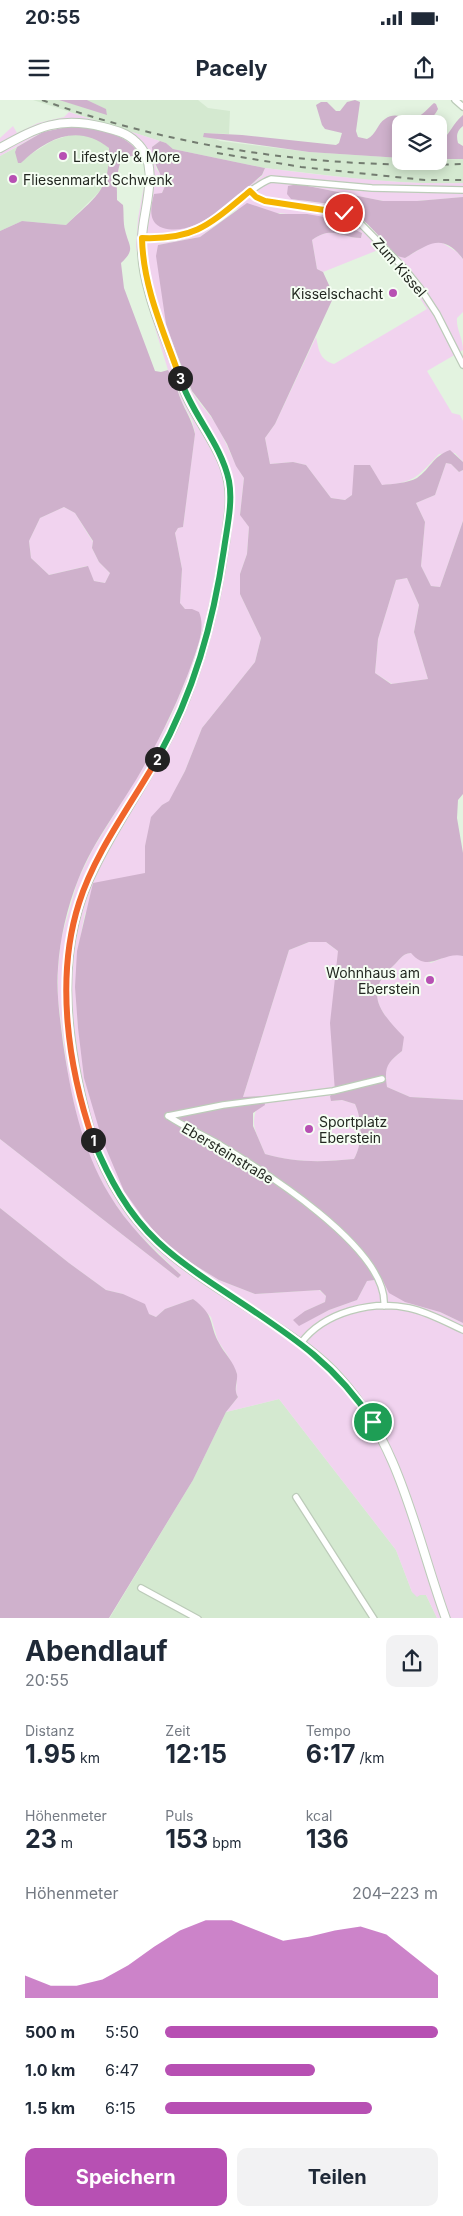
<!DOCTYPE html>
<html lang="de">
<head>
<meta charset="utf-8">
<style>
  :root { --surface:#fff; --page:#f2f2f3; --text:#1f2937; --muted:#747a83; --accent:#b750b3 }
  body { margin:0; font-family:Inter,sans-serif; background:var(--page); color:var(--text); height:100vh; display:flex; flex-direction:column; font-size:19px; white-space:nowrap }
  * { box-sizing:border-box; margin:0 }
  p { font-size:16px; color:var(--muted) }
  .icon { flex:none; width:28px; height:28px; fill:none; stroke:currentColor; stroke-width:2; stroke-linecap:round; stroke-linejoin:round }
  .map { position:relative; height:1518px; overflow:hidden }
  .side { display:flex; flex-direction:column; background:var(--surface); flex:1 }
  .side>* { flex:none }
  .tools { position:absolute; left:392px; top:15px; display:grid; gap:10px }
  .tools a { display:grid; place-items:center; width:55px; height:55px; border-radius:10px; background:var(--surface); box-shadow:0 2px 12px #0003; font-size:25px }
  .pin { position:absolute; display:grid; place-items:center; width:42px; height:42px; color:#fff; margin:-21px; border:2px solid #fff; border-radius:50%; box-shadow:0 1px 5px #0007 }
  .km { position:absolute; width:25px; height:25px; margin:-12px; border-radius:50%; background:#222; color:#fff; font-size:14px; line-height:25px; text-align:center }
  .round { display:grid; place-items:center; flex:none; width:52px; height:52px; border-radius:10px; background:var(--page) }
  .summary { display:flex; align-items:center; justify-content:space-between; height:85px; padding:0 25px }
  h1 { font-size:28px; font-weight:700; line-height:38px }
  .metrics { display:grid; grid-template-columns:repeat(3,1fr); gap:8px; height:85px; padding:5px 25px }
  .metrics div { display:grid; align-content:center }
  .metrics b { font-size:25px; font-weight:700 }
  .metrics small { font-size:14px; font-weight:400 }
  .metrics p { font-size:14px }
  .chart { height:140px; padding:10px 25px }
  .chart p { display:flex; justify-content:space-between }
  .chart svg { width:100%; height:90px; margin-top:5px; fill:var(--accent); opacity:.7 }
  .button { display:flex; gap:10px; margin-top:auto; padding:10px 25px }
  .button a { flex:1; height:58px; border-radius:10px; background:var(--accent); color:#fff; font-size:20px; font-weight:700; line-height:58px; text-align:center }
  .button a+a { background:var(--page); color:var(--text) }
  ul { padding:0 25px; list-style:none; font-size:16px }
  li { display:grid; grid-template-columns:80px 60px 1fr; align-items:center; height:38px }
  li i { height:12px; border-radius:6px; background:var(--accent) }
  .status { display:flex; justify-content:space-between; align-items:center; height:35px; padding:0 25px; background:var(--surface); direction:ltr }
  .status svg { height:14px; fill:currentColor }
  header { display:flex; justify-content:space-between; align-items:center; height:65px; padding:0 25px; background:var(--surface); font-size:22px; font-weight:700 }
  .map>svg:first-child { display:block }
  .built { fill:#d4e9d0 }
  .green { fill:#f1d3ef }
  .forest { fill:#cfb1cc; fill-rule:evenodd }
  .lines { fill:none; stroke-linecap:round; stroke-linejoin:round }
  .minor-casing { stroke:#bccbb9; stroke-width:8 }
  .major-casing { stroke:#bccbb9; stroke-width:10 }
  .minor { stroke:#fff; stroke-width:5.5 }
  .major { stroke:#fff; stroke-width:8 }
  .rail { stroke:#737c70; stroke-width:2; stroke-dasharray:6 6; stroke-linecap:butt }
  .split-1-casing { stroke:#fff; stroke-width:10 }
  .split-2-casing { stroke:#fff; stroke-width:10 }
  .split-3-casing { stroke:#fff; stroke-width:10 }
  .split-4-casing { stroke:#fff; stroke-width:10 }
  .split-1 { stroke:#22a559; stroke-width:6 }
  .split-2 { stroke:#f0652b; stroke-width:6 }
  .split-3 { stroke:#22a559; stroke-width:6 }
  .split-4 { stroke:#f5b400; stroke-width:6 }
  .poi-dot { fill:#b750b3; stroke:#f5fef3; stroke-width:2 }
  .labels { text-anchor:middle; dominant-baseline:central; stroke-width:4; stroke-linejoin:round; paint-order:stroke }
  .poi-label { font-size:14px; fill:#232821; stroke:#f5fef3; text-anchor:start }
  .street-label { font-size:14px; fill:#232821; stroke:#f5fef3 }
</style>
</head>
<body>
<div class="status"><b>20:55</b><svg viewBox="0 0 49 12"><path d="M0 12V9h3v3zM5 12V6h3v6zM10 12V3h3v9zM15 12V0h3v12zM26 1h20v11H26zM47 4h2v5h-2z"/></svg></div>
<header><svg class="icon" aria-label="menu" viewBox="0 0 24 24"><path d="M4 6h16M4 12h16M4 18h16"/></svg>Pacely<svg class="icon" aria-label="share" viewBox="0 0 24 24"><path d="M12 15V3M7 8l5-5 5 5M5 13v7h14v-7"/></svg></header>
<div class="map">
<svg width="463" height="1519" viewBox="0 0 463 1519">
  <rect width="100%" height="100%" fill="#e3f3e0"/>
  <path class="built" d="M33,0H59L107,14L105,9L87,0H198L208,8L230,11L229,34L205,33L220,41L309,52L401,58V61L463,59V83L436,84L368,80L265,68L173,49L166,43Z
    M73,34H86L98,39L109,48V69L105,84L98,93L66,125L22,121L0,131V56L17,47L15,52L21,63L28,56L52,41Z
    M279,1299L396,1450L412,1492L426,1495L437,1518L109,1519L193,1380L226,1312Z"/>
  <path class="green" d="M69,12L160,41L152,47L156,69L162,76L165,85L162,93H241L262,76L265,68C331,76 397,85 463,83V97L417,101H383L298,84L291,99L334,105L349,111L405,158L430,143L441,142L457,152L463,159V212L457,218C456,229 463,238 463,250L427,271L452,313L460,315L463,321V362L455,353L439,354C418,376 414,384 381,385L370,365L352,395L345,400L331,398L306,365L293,362L270,364L265,338L275,324L316,237C319,251 320,260 334,264L427,209L402,171L378,150L323,172L317,169L312,140C333,125 341,138 361,138L362,133L330,118L236,109L200,137L158,145C163,198 166,241 191,290C198,303 210,314 218,327C227,344 233,362 244,378L240,414L249,427L247,454L240,474V494L261,538L255,562L202,628L185,671L169,702L162,705L145,746V773L85,813C76,855 75,885 78,928L175,1153L219,1180L255,1194L319,1190L326,1196L325,1202L305,1211L299,1225L329,1210L357,1200L367,1181L382,1179L440,1212L463,1223V1518H437L426,1495H420L417,1497L412,1492L396,1450L279,1299L226,1312L238,1297L236,1293L237,1274L228,1256L218,1241L211,1217L193,1199L165,1209L156,1217L149,1214L123,1194L106,1190L69,1163L0,1108V1039L178,1178L181,1175L131,1126L109,1095L92,1063L79,1025L69,982L58,899V870L61,839L78,780L93,749L144,666L171,616L185,582L198,545L192,509H185L180,503L182,469L175,433L178,428L183,427L195,333L192,320L181,300L176,283L168,270L146,199L140,169L136,147L138,118L146,75L145,64L136,49L112,34L72,26L43,32L0,56V38L13,26L17,33L38,23L64,17Z
    M446,363L451,364L459,372L463,370V421L440,487L431,486L421,466L425,422L416,403L435,395Z
    M64,407L75,413L93,442L92,448L99,462L110,473L105,483L94,481L87,466L49,475L31,458L29,441L40,418Z
    M407,478L419,505L414,532L428,579L392,584L375,573L378,539L396,480Z
    M309,842H326L338,851L335,993L332,1001L342,1000L355,1004C362,1019 363,1044 354,1059C324,1062 294,1063 265,1054C254,1027 248,1023 263,996L243,997L289,850Z
    M411,853L431,863L454,853L463,856V1000L410,997L387,987C383,967 387,963 402,951L403,937C382,914 362,893 393,866C400,860 401,854 411,853Z"/>
  <path class="forest" d="M59,0H87L106,9L107,15Z
    M355,0L360,2L356,31L358,37L367,39C377,34 377,24 385,19C396,11 405,20 415,18C422,16 428,8 434,3L436,4L438,9C430,25 418,24 401,24V58L309,52L203,37L204,33L242,35L336,45L339,43L342,33L325,29L322,25L316,5L321,2H327L336,11H340L347,2Z
    M463,15V26C457,31 456,35 458,43L463,46V59H439V43C449,36 453,23 463,15Z
    M72,26C95,29 126,32 139,54C134,56 127,56 123,59C116,65 117,91 117,100L123,105C124,113 123,122 125,130C129,147 136,149 121,163L124,188L155,271L161,272L168,270C174,280 177,289 181,300C186,312 192,320 195,334L183,427L178,428L175,433L182,469L180,503L185,509H192L199,512C206,528 197,548 192,563C179,599 163,633 144,666C123,704 94,739 78,780C67,808 60,838 58,868C56,893 60,918 63,943C71,996 81,1047 109,1094C128,1126 154,1151 181,1175L178,1178L0,1039V131L22,121L66,125C95,97 110,92 109,48C78,23 47,38 21,63H18L15,52L17,47L43,32ZM64,407L75,413L93,441L92,448L99,462L110,473L105,483L94,481L88,466L49,475L31,458L29,441L40,418Z
    M160,41L166,43L173,49L265,68L262,75C237,96 198,138 163,128C147,123 151,106 154,94L162,93L165,86C161,72 152,63 152,47Z
    M298,84L383,101H417L463,97V159C442,132 429,144 405,158L397,156C383,141 367,120 349,110C331,102 310,102 291,99L287,94L288,86Z
    M247,103L280,114H307L330,118L362,133L361,138C341,138 333,125 312,140L317,169L323,172L334,196L275,324L265,338L270,364L293,362L306,365L331,398L345,400L352,395L354,365H370L382,385C392,384 408,383 417,378C431,368 432,357 450,350L463,362V370L459,372L451,364L446,363L435,395L416,403L425,422L421,466L431,486L440,487L463,421V694L458,700L457,718L463,753V856C443,851 428,874 411,853C401,854 400,860 393,866C362,893 382,914 404,937L402,951C387,963 384,967 387,987L410,997L463,1000V1223L440,1212L405,1202L389,1193L382,1179L367,1181L357,1200L329,1210L299,1226L293,1220L305,1211L325,1202L326,1196L320,1190L255,1194L219,1180L175,1153L167,1146L144,1119L124,1091L102,1039L84,978L78,928L75,887L77,851L93,783L145,773V746L151,717L162,705L169,701L185,671L202,628L255,562L261,538L240,494V474L247,454L249,427L240,415L244,378L236,366L227,344L211,316L192,291L177,255L166,224L156,156L158,145L200,137ZM407,478L419,505L414,532L428,579L391,584L375,573L378,539L396,480ZM309,842H326L338,851L330,923L335,992L330,996L331,1001L342,1000L355,1004C362,1019 363,1043 354,1059C324,1062 295,1063 265,1054L253,1026V1013L265,1005L263,996L243,997L289,850Z
    M0,1108L69,1163L106,1190L123,1194L145,1204L149,1214L156,1217L165,1209L193,1199C216,1216 208,1223 219,1243C224,1253 234,1262 237,1274C238,1282 233,1289 238,1297L226,1312L193,1380L109,1518H0Z"/>
  <g class="lines">
    <g class="minor-casing">
      <path id="minor" d="M455,0L463,7
        M250,91L256,97L265,101L344,113L355,118L404,168L420,188L437,214L463,265
        M142,139C190,140 203,130 239,100C250,92 259,83 271,79L372,88L463,90
        M168,1016C183,1026 199,1033 215,1042C259,1068 389,1148 384,1206
        M168,1016L223,1005L333,991L382,979
        M301,1243C324,1212 372,1200 409,1208C428,1212 446,1222 463,1230
        M296,1397L374,1519
        M141,1488L198,1519"/>
    </g>
    <g class="major-casing">
      <path id="major" d="M0,48C38,27 59,16 103,27C115,30 127,33 136,42C162,65 143,108 142,138C141,156 144,175 149,192C155,216 165,238 174,261C178,272 181,284 186,295C205,337 235,361 229,412C221,486 206,556 175,624C152,674 119,718 95,767C54,846 65,934 86,1016C98,1063 122,1109 157,1142C188,1171 226,1193 261,1216C289,1235 318,1253 340,1278C401,1345 416,1436 446,1519"/>
    </g>
    <use href="#minor" class="minor"/>
    <use href="#major" class="major"/>
    <path class="rail" d="M42,0C175,48 322,69 463,64
      M217,53L301,67L425,80H463"/>
  </g>
  <g class="lines">
    <g class="split-1-casing">
      <path id="split-1" d="M93,1040C109,1078 127,1113 158,1142C178,1161 202,1177 225,1192C285,1232 333,1260 373,1322"/>
    </g>
    <g class="split-2-casing">
      <path id="split-2" d="M93,1040C68,967 55,878 79,803C95,752 131,705 157,659"/>
    </g>
    <g class="split-3-casing">
      <path id="split-3" d="M157,659C194,592 213,524 224,449C227,427 233,403 229,381C221,343 192,315 180,278"/>
    </g>
    <g class="split-4-casing">
      <path id="split-4" d="M180,278C164,232 143,188 142,138C196,140 210,124 250,91L256,97L265,101L344,113"/>
    </g>
    <use href="#split-1" class="split-1"/>
    <use href="#split-2" class="split-2"/>
    <use href="#split-3" class="split-3"/>
    <use href="#split-4" class="split-4"/>
  </g>
  <g class="poi-dot">
    <circle cx="63" cy="56" r="5"/>
    <circle cx="13" cy="79" r="5"/>
    <circle cx="393" cy="193" r="5"/>
    <circle cx="430" cy="880" r="5"/>
    <circle cx="309" cy="1029" r="5"/>
  </g>
  <g class="labels">
    <g class="poi-label">
      <text x="73" y="56">Lifestyle &amp; More</text>
      <text x="23" y="79">Fliesenmarkt Schwenk</text>
      <text x="383" y="193" text-anchor="end">Kisselschacht</text>
      <text x="420" y="872" text-anchor="end">Wohnhaus am<tspan x="420" dy="16">Eberstein</tspan></text>
      <text x="319" y="1021">Sportplatz<tspan x="319" dy="16">Eberstein</tspan></text>
    </g>
    <g class="street-label">
      <text transform="translate(400 167) rotate(49)">Zum Kissel</text>
      <text transform="translate(228 1053) rotate(31)">Ebersteinstraße</text>
    </g>
  </g>
</svg>
<div class="tools">
<a><svg class="icon" aria-label="layers" viewBox="0 0 24 24"><path d="M12 4l9 5-9 5-9-5zM3 14l9 5 9-5"/></svg></a>
</div>
<div class="pin" style="left:373px;top:1322px;background:#1e9e55"><svg class="icon" aria-label="arrive" viewBox="0 0 24 24"><path d="M6 21V4h12l-3 4 3 4H6"/></svg></div>
<div class="pin" style="left:344px;top:113px;background:#d93025"><svg class="icon" aria-label="check" viewBox="0 0 24 24"><path d="M5 12l5 5 9-10"/></svg></div>
<b class="km" style="left:93px;top:1040px">1</b>
<b class="km" style="left:157px;top:659px">2</b>
<b class="km" style="left:180px;top:278px">3</b>
</div>
<section class="side">
<div class="summary"><div><h1>Abendlauf</h1><p>20:55</p></div><a class="round"><svg class="icon" aria-label="share" viewBox="0 0 24 24"><path d="M12 15V3M7 8l5-5 5 5M5 13v7h14v-7"/></svg></a></div>
<div class="metrics">
<div><p>Distanz</p><b>1.95<small> km</small></b></div>
<div><p>Zeit</p><b>12:15</b></div>
<div><p>Tempo</p><b>6:17<small> /km</small></b></div>
</div>
<div class="metrics">
<div><p>Höhenmeter</p><b>23<small> m</small></b></div>
<div><p>Puls</p><b>153<small> bpm</small></b></div>
<div><p>kcal</p><b>136</b></div>
</div>
<div class="chart"><p><span>Höhenmeter</span>204–223 m</p>
<svg viewBox="0 0 160 44" preserveAspectRatio="none"><path d="M0 44V33L10 38L20 38L30 35L40 28L50 19L60 11L70 6L80 6L90 11L100 16L110 14L120 11L130 9L140 13L150 23L160 33V44z"/></svg>
</div>
<ul>
<li><b>500 m</b>5:50<i style="width:100%"></i></li>
<li><b>1.0 km</b>6:47<i style="width:55%"></i></li>
<li><b>1.5 km</b>6:15<i style="width:76%"></i></li>
</ul>
<div class="button"><a>Speichern</a><a>Teilen</a></div>
</section>
</body>
</html>
